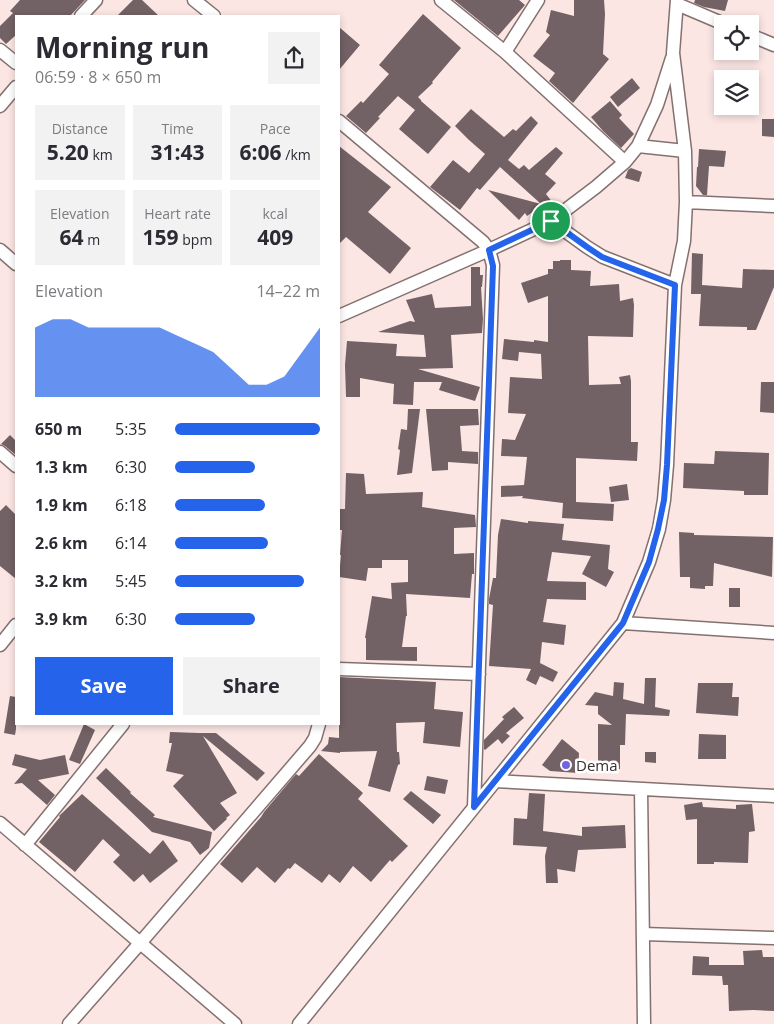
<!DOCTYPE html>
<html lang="en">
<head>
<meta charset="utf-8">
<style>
  :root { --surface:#fff; --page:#f2f2f3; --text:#2b2b33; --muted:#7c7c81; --accent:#2563eb }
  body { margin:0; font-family:"Open Sans",sans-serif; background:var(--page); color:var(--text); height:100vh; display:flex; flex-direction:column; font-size:19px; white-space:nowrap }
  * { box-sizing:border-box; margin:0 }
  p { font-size:16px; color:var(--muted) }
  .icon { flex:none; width:28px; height:28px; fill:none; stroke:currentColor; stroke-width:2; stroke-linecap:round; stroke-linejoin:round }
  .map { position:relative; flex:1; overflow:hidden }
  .details { position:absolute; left:15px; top:15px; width:325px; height:710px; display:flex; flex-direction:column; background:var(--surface); border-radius:0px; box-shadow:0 2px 8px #0003 }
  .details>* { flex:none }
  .controls { position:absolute; left:714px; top:15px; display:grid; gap:10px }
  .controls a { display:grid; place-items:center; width:45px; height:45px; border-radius:0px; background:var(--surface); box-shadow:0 2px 8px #0003; font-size:25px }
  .pin { position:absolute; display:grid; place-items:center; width:42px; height:42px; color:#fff; margin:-21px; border:2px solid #fff; border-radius:50%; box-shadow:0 1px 5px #0007 }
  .round { display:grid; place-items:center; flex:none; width:52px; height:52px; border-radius:0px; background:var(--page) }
  .summary { display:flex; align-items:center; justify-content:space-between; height:85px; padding:0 20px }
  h1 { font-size:28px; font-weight:700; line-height:38px }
  .metrics { display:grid; grid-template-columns:repeat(3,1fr); gap:8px; height:85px; padding:5px 20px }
  .metrics div { display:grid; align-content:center; border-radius:0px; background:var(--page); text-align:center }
  .metrics b { font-size:21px; font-weight:700 }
  .metrics small { font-size:14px; font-weight:400 }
  .metrics p { font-size:14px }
  .chart { height:140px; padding:10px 20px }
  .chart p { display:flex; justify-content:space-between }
  .chart svg { width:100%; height:90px; margin-top:5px; fill:var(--accent); opacity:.7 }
  .button { display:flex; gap:10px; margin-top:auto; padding:10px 20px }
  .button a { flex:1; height:58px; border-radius:0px; background:var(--accent); color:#fff; font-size:20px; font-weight:700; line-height:58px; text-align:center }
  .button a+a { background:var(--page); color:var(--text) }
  ul { padding:0 20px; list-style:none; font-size:16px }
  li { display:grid; grid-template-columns:80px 60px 1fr; align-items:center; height:38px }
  li i { height:12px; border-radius:6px; background:var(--accent) }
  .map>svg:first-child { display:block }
  .building { fill:#726165 }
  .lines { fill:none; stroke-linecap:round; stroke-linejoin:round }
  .minor-casing { stroke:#83716f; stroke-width:15 }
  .minor { stroke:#fff; stroke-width:12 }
  .route-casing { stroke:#fff; stroke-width:10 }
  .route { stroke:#2563eb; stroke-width:6 }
  .poi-dot { fill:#7164de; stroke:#fff; stroke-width:2 }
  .labels { text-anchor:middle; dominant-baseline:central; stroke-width:5; stroke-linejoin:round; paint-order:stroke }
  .poi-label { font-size:15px; fill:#372f2e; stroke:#fff; text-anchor:start }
</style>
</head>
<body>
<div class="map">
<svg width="774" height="1024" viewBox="0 0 774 1024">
  <rect width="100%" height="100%" fill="#fbe6e4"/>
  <path class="building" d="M20,0H85L70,16H16V35L6,44L0,38V26L13,13L10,11Z
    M133,0H142L159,16H117Z
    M454,0H519L525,5L498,36Z
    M574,0H604L605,14L603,54L609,59L573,103L549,81L555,73L533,56L550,35L546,32L551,10L574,16Z
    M695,0H728L725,11L704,7L694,3Z
    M423,14L461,48L432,82L433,83L418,97L421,100V101L451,127L428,154L399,129L415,110L398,96L378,117L380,118L366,133L346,116L361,101L363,103L389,74L379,65Z
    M339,27L360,45L339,70Z
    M632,78L640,88L618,107L610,97Z
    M610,101L622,115L619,118L634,134L621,148L603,131L591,117Z
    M471,109L504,137L513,129L516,131L531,116L538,123L508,160L519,169L524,165L529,170L556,147L563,153L545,174L556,183L546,194L556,207L550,211L543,205L527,216L525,213L519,220L488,190L541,204L500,167L480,190L477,188L460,210L430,187L453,160L469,173L485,154L469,140L455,126Z
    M762,119H774V137L762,136Z
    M339,146L391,187L368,212L411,248L390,274L346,237L339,244Z
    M699,149L726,151L724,167L709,166L707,195H703L696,186L697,167H698Z
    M631,168L642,172L639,182L625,178L628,170Z
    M692,253L703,254L702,285L742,288L743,269L774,270V287L756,330H747V327L699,326L701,294H691Z
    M560,260H571V270L591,271L590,286L619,284L620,301L633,298L634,305L633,337L588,336L589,385L621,384L619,377L630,375L631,381V442H638L637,461L576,458V502L614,504L613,521L562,518L563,503L522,498L523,496L501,497V486L524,485L527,457L501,456L502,439L515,440L526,414L508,413L510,377L542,379L541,354L519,352L518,361L502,359L504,339L534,342V340L548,342V296L528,303L521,283L548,274V269H553V261H560Z
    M471,267H480V275H483L482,287H481L483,319L482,333L451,335L453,368L418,369L480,387L475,401L439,390L442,382H414L413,405L393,404L394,384L360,378V397H346L345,365L347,341L397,344L396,356L426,357L424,335L378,332L410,321L415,322L406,300L432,294L435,308L471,306Z
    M761,382H774V413L760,412Z
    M408,409H420L412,473L397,475L400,450L398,449L401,429L407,430Z
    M426,409H478L479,425L460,426L462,451L478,452V464L448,462V470L432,471Z
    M10,435L16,441V455L5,446L1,444Z
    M715,451L769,453L768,495H744V491L683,488L684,463L714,464Z
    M346,473L364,474L366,494L423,492L422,507L475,515L476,527L454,528V554L474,553V574H472L470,598L406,594L407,616H406L402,647H417V661L366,660V638H365L372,596L392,599L391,583L408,582V560H382V568H368L366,581L339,577L341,555H340L342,530H339L340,509H345Z
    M627,484L629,500L611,502L609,487Z
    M6,505L16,515V579L0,566V511Z
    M501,519L528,523V521L564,524L562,540L610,545L608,569L614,572L606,587L582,574L591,556L552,552L547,581L586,582V600L547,599L543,622L566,625L564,645L542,642L540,663L558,672L553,682L540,676L536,685L526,680L531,669L489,666L493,605L489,604V599L493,578H496L498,535Z
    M679,532L694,533V535L773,537L772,577L714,563L713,586H705V589L690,588V577H680Z
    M729,588H740V607H729Z
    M339,677L436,682L434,709L463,712L460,747L423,743L425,722L396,723L397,752H399L400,764L398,765L390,792L368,786L377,751L340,752V753L321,751L328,744L329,737L339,738Z
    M645,678H656L655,707L670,710L669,716L626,714L625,745H620V769H598V724L612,725L598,714V706L585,705L595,692L613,696L614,682L624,683L623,699L644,704Z
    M698,683H733L732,697H739L738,716L696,713Z
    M10,696L16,697V729L15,735L4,733Z
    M514,707L524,718L506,733L510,736L502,744L498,739L485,750L484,749V740L504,719L502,717Z
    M84,724L95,730L80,764L69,760Z
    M170,732L199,733H216L265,773L257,781L203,736L237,793L220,803L230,815L226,818L227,819L214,831L173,786L184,775L166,771L172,743H169Z
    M699,734L726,735V759H698Z
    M562,739L579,753L578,773L550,771L542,765Z
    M645,752H656V763L645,762Z
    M15,754L40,760L65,755L69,774L38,780L55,795L47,805L22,783L14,784L27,769L12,765Z
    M319,754L363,793L358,799L408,846L392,862L390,860L371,882L353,866L340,883L329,874L322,883L295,863L290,869L288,868L275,883L257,867L242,883L220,864L261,817L264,812L296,774L299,776Z
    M106,768L131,792L130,793L155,815L153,817L212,832L209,848L200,855L190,842L152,832L96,778Z
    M427,776L448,780L445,794L424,790Z
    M411,791L441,815L433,824L403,799Z
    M529,793L545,794L543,831L582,836V827L625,825L626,848L578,850L575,872L557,869L558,883H546L545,856L547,847L513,845L514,818L527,819Z
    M82,794L150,854L163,840L178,861L150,883L143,874L134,882L113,862L120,855L103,839L75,872L39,842L60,817L59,816Z
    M702,802L703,807L736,809V805L752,804L755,831L749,832L748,863L714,862V864H697V819L686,820L684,805Z
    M762,950L763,957H774V1011L753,1010L729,1011L728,985H723L722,976L692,975L693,956L709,957V965H744L743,951Z"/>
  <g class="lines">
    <g class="minor-casing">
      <path id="minor" d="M194,0L214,16
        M441,0L505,52L625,162
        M677,4L724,24
        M81,16L96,0
        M750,35L774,45
        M0,50L16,63
        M505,52L538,0
        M0,106L16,87
        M339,121L483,242L489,250L493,265L474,807
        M638,146L685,151
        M686,202L774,206
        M551,221L587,247L603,257L675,285
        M0,250L16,264
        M339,316L489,250L551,221L596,187L625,162L638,146L657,105L672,58
        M0,452L16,466
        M623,623L774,633
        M0,645L16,625
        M339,669L479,674
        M495,781L774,796
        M641,789L644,1024
        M0,823L235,1024
        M25,845L123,724
        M643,934L774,938
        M69,1024L141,942L310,746L315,738L319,724
        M299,1024L623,623L649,562L659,529L664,500L667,465L675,285L684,241L686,202L685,151L673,53L677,0"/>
    </g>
    <use href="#minor" class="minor"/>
  </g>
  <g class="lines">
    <g class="route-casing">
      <path id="route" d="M551,221L587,247L602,257L675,285L667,465L664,500L658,529L649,562L623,623L474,807L493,266L489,250Z"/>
    </g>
    <use href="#route" class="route"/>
  </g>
  <circle class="poi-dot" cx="566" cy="765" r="5"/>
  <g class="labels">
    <g class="poi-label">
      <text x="576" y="765">Dema</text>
    </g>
  </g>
</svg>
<div class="controls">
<a><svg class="icon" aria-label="locate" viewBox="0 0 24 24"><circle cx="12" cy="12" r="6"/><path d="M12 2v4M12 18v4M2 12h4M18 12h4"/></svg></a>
<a><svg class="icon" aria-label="layers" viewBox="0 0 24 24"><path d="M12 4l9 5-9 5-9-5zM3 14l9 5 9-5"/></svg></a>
</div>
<div class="pin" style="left:551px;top:221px;background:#1e9e55"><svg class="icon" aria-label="arrive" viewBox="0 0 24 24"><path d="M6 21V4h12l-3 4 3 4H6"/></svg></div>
<section class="details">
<div class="summary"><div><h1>Morning run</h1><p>06:59 · 8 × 650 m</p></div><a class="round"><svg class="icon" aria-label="share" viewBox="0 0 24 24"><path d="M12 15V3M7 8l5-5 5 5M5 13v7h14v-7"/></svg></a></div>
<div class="metrics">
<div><p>Distance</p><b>5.20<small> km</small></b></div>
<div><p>Time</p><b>31:43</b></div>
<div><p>Pace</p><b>6:06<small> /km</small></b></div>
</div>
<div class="metrics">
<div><p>Elevation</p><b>64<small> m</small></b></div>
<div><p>Heart rate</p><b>159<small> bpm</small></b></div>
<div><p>kcal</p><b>409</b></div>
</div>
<div class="chart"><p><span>Elevation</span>14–22 m</p>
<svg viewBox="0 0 160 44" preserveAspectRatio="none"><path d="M0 44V10L10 6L20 6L30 10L40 10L50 10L60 10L70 10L80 14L90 18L100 22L110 30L120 38L130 38L140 34L150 22L160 10V44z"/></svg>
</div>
<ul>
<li><b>650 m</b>5:35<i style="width:100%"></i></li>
<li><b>1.3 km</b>6:30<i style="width:55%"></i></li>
<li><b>1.9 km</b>6:18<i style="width:62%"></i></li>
<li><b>2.6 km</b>6:14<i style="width:64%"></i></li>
<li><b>3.2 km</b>5:45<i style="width:89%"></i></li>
<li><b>3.9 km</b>6:30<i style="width:55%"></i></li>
</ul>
<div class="button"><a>Save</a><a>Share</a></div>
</section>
</div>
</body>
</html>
